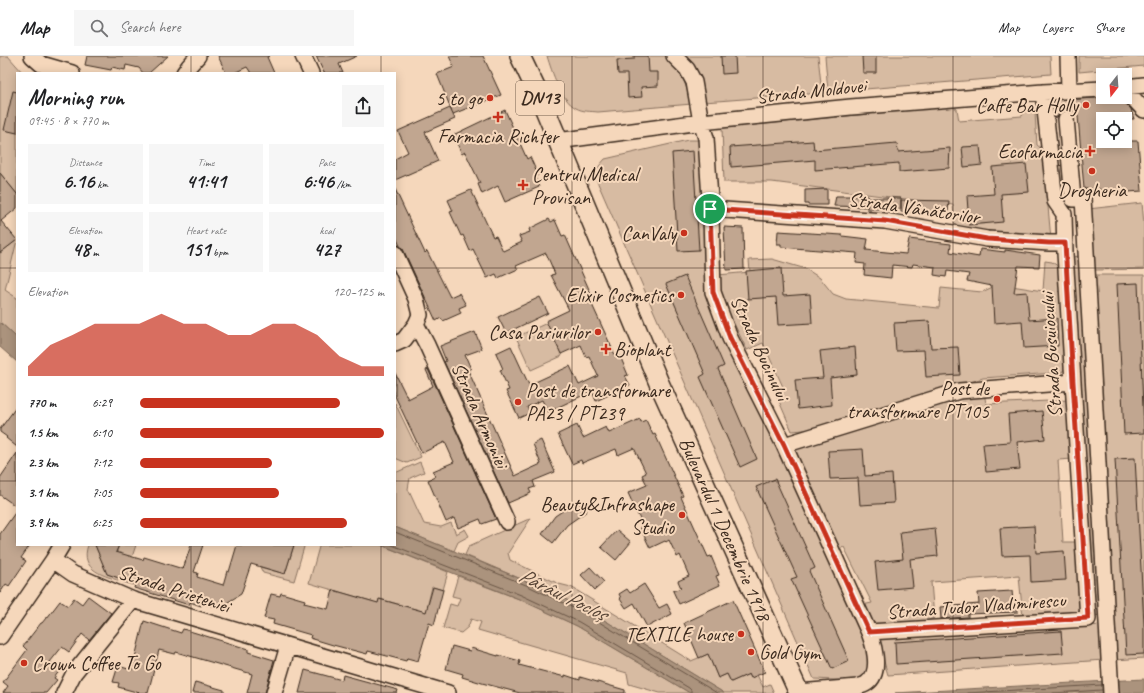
<!DOCTYPE html>
<html lang="en">
<head>
<meta charset="utf-8">
<style>
  :root { --surface:#fff; --page:#f6f6f6; --text:#202124; --muted:#757577; --line:#e0e0e0; --accent:#c8321e }
  body { margin:0; font-family:Caveat,sans-serif; background:var(--page); color:var(--text); height:100vh; display:flex; flex-direction:column; font-size:15px; white-space:nowrap }
  * { box-sizing:border-box; margin:0 }
  p { font-size:13px; color:var(--muted) }
  .icon { flex:none; width:22px; height:22px; fill:none; stroke:currentColor; stroke-width:2; stroke-linecap:round; stroke-linejoin:round }
  .map { position:relative; flex:1; overflow:hidden }
  .drawer { position:absolute; left:16px; top:16px; width:380px; height:474px; display:flex; flex-direction:column; background:var(--surface); border-radius:0px; box-shadow:0 2px 10px #0003 }
  .drawer>* { flex:none }
  .needle { width:26px; rotate:197deg }
  .buttons { position:absolute; left:1096px; top:12px; display:grid; gap:8px }
  .buttons a { display:grid; place-items:center; width:36px; height:36px; border-radius:0px; background:var(--surface); box-shadow:0 2px 10px #0003; font-size:20px }
  .pin { position:absolute; display:grid; place-items:center; width:34px; height:34px; color:#fff; margin:-17px; border:2px solid #fff; border-radius:50%; box-shadow:0 1px 4px #0007 }
  .round { display:grid; place-items:center; flex:none; width:42px; height:42px; border-radius:0px; background:var(--page) }
  .headline { display:flex; align-items:center; justify-content:space-between; height:68px; padding:0 12px }
  h1 { font-size:22px; font-weight:700; line-height:30px }
  .stats { display:grid; grid-template-columns:repeat(3,1fr); gap:6px; height:68px; padding:4px 12px }
  .stats div { display:grid; align-content:center; border-radius:0px; background:var(--page); text-align:center }
  .stats b { font-size:20px; font-weight:700 }
  .stats small { font-size:11px; font-weight:400 }
  .stats p { font-size:11px }
  .chart { height:112px; padding:8px 12px }
  .chart p { display:flex; justify-content:space-between }
  .chart svg { width:100%; height:72px; margin-top:4px; fill:var(--accent); opacity:.7 }
  ul { padding:0 12px; list-style:none; font-size:13px }
  li { display:grid; grid-template-columns:64px 48px 1fr; align-items:center; height:30px }
  li i { height:10px; border-radius:5px; background:var(--accent) }
  header { display:flex; align-items:center; gap:24px; box-sizing:border-box; height:56px; padding:0 20px; background:var(--surface); border-bottom:1px solid var(--line) }
  header strong { font-size:19px }
  nav { display:flex; gap:22px; margin-inline-start:auto; font-size:14px }
  .search { width:280px; height:36px; background:var(--page); display:flex; align-items:center; gap:10px; box-sizing:border-box; padding:0 14px; border-radius:0px; color:var(--muted); font-size:15px }
  .map>svg:first-child { display:block }
  .green { fill:#d7bba2; stroke:#897260 }
  .water { fill:#ab937d; stroke:#7e6957 }
  .lines { fill:none; stroke-linecap:round; stroke-linejoin:round }
  .shore { stroke:#685444; stroke-width:1 }
  .building { fill:#c1a690; stroke:#3b2a1e }
  .minor-tunnel { stroke:#d0b49c; stroke-width:15; stroke-dasharray:15 8; stroke-linecap:butt }
  .minor-casing { stroke:#3b2a1e; stroke-width:18 }
  .major-casing { stroke:#3b2a1e; stroke-width:22 }
  .minor { stroke:#f5d7bb; stroke-width:15 }
  .major { stroke:#f5d7bb; stroke-width:19 }
  .route-casing { stroke:#fff; stroke-width:8 }
  .route { stroke:#c8321e; stroke-width:5 }
  .grid { fill:none; stroke:#3b2a1e; stroke-width:1; stroke-opacity:0.55 }
  .poi-dot { fill:#c8321e; stroke:#f5d7bb; stroke-width:1.5 }
  .labels { text-anchor:middle; dominant-baseline:central; stroke-width:4; stroke-linejoin:round; paint-order:stroke }
  .shield { fill:#f5d7bb; stroke:#735e4d; stroke-width:1 }
  .shield-label { font-size:19px; font-weight:bold; fill:#3b2a1e }
  .street-label { font-size:20px; fill:#3b2a1e; stroke:#f5d7bb }
  .poi-label { font-size:20px; fill:#3b2a1e; stroke:#f5d7bb; text-anchor:end }
  .water-label { font-size:21px; font-style:italic; fill:#574436; stroke:#f5d7bb }
</style>
</head>
<body>
<header>
<strong>Map</strong>
<div class="search"><svg class="icon" aria-label="search" viewBox="0 0 24 24"><circle cx="10" cy="10" r="6"/><path d="M15 15l6 6"/></svg>Search here</div>
<nav><a>Map</a><a>Layers</a><a>Share</a></nav>
</header>
<div class="map">
<svg width="1144" height="637" viewBox="0 0 1144 637">
  <rect width="100%" height="100%" fill="#f5d7bb"/>
  <filter id="ink" filterUnits="userSpaceOnUse"><feTurbulence type="fractalNoise" baseFrequency=".025" numOctaves="2"/><feDisplacementMap in="SourceGraphic" scale="8" xChannelSelector="R" yChannelSelector="G"/><feConvolveMatrix kernelMatrix="1 2 1 2 8 2 1 2 1" color-interpolation-filters="sRGB"/></filter>
  <g filter="url(#ink)">
    <path class="green" d="M0,0H8L23,17H17V138L0,117Z
      M547,0H666L676,10L684,25L692,48L598,56C590,55 583,56 576,52C561,44 552,16 547,0Z
      M682,0H818L822,37L704,46L701,23L695,11Z
      M825,0H1050L1051,18L828,36Z
      M1079,0H1144V10L1079,16Z
      M951,50L957,53L959,65L1022,60L1027,52L1035,57L1037,89L1043,94L1051,184L955,175L953,149L772,126H724L722,72Z
      M688,84H699L711,242L722,282L780,399L864,581L869,600L868,612L863,620L855,625L814,623L597,125C596,114 597,112 605,103Z
      M1142,147L1144,168V213L1093,214L1088,153Z
      M17,184L5,234L17,242V282L0,266V197Z
      M1081,200L1103,559L1091,560L1071,201Z
      M772,203L806,213L820,222L833,238L846,243L939,252L941,232L982,236L999,228L1043,235L1045,205L1052,206L1059,211L1065,312L1062,316L1054,317L983,322L826,372L792,375L775,336L784,333L763,287L747,294L719,237L718,219L750,216L749,204Z
      M1093,219H1144V602L1115,604Z
      M547,267L562,300L531,314L516,281Z
      M984,336L986,348L1069,344L1073,403L1058,404L1063,486H1079L1083,558L1023,562L1019,520L931,526L934,562L924,566L880,570L871,566L862,549L872,547L844,491L835,495L792,391L960,338Z
      M395,347L421,401L407,407L395,402Z
      M420,406L424,416L410,422L408,433L424,468L441,471L451,467L456,478L465,473L469,480L458,486L454,495L395,471V417Z
      M531,462L508,497L510,504L559,528L571,531L691,605L708,598L718,622L727,618L731,626L749,618L751,622L757,619L763,631L770,628L774,637H724L586,553L528,526L465,499L469,490Z
      M88,489H95L107,518L125,524L124,526C105,520 79,515 88,489Z
      M119,489H136L131,504L118,499L117,495Z
      M294,489H303L304,491L294,525L263,517L260,511L285,518Z
      M318,489H381L448,516L443,534L432,531L427,552L437,555L436,559L380,543L377,553L374,546L309,527L319,491Z
      M458,520L519,543L577,570L690,637H660L629,628L627,617L478,574L481,566L471,563L468,571L461,577L443,572L450,548L457,550L460,542L452,540Z
      M1102,569L1104,604L888,619L877,582Z"/>
    <path class="water" d="M0,266L17,282V306L0,291Z
      M395,471L454,495L528,526L586,553L724,637H690L577,570L519,543L381,489H395Z
      M1144,623V637H895Z"/>
    <g class="lines">
      <path class="shore" d="M395,476L526,529L584,557L717,637
        M392,489L521,539L579,566L689,632L691,634V637
        M967,637L1102,629
        M1053,637L1102,634"/>
    </g>
    <path class="building" d="M87,0H168L149,17H143L139,12L126,9L125,14L112,11L111,14L85,9Z
      M218,0H270L267,1L274,17H251L247,11L234,17H226Z
      M316,0H357L339,8L343,17H324Z
      M449,0H483L501,39L453,58L437,18L454,11Z
      M634,0H648L649,16H658V30L641,31L642,41L628,42L627,18H618L617,4L634,3Z
      M721,0H735L736,17L722,18Z
      M862,0H876V17H863Z
      M13,35L17,36V77L4,74Z
      M1107,41H1117L1121,45L1125,47L1131,53L1134,63H1103V85H1138L1142,135L1100,138V133H1084L1078,60H1074L1070,55L1066,54L1061,56L1057,61L1055,62L1053,45Z
      M450,52L455,63L425,76L438,105L395,124V103L408,96L398,75Z
      M505,54L527,103L530,101L538,119L535,121L539,131L505,146L498,130L482,138L478,128L480,127L465,96L462,98L453,79Z
      M813,85L814,94L897,87L898,96L950,92L949,112L899,116V107L815,114V104L731,111L730,91Z
      M980,90L982,109L964,111L962,91Z
      M693,95L699,194L678,195L672,97Z
      M1026,108L1029,136L1001,138L1003,166L969,169L967,140L994,138L992,111Z
      M0,117L17,138V152L1,165L17,184L0,197Z
      M395,133L425,197L427,195L450,241L459,237L466,249L459,252L461,257L443,265L441,262L436,265L403,193L400,190L395,179Z
      M827,133V149H808V148H805V134Z
      M471,134L493,181L496,180L503,195L522,186L519,180L530,176L529,173L549,163L551,166L555,164L562,180L565,179L592,240L589,242L616,301L620,300L628,319L625,320L630,329L596,345L592,335L548,356L542,344L527,351L530,357L519,362L506,335L509,334L500,314L503,313L496,297L511,290L529,329L570,310L579,329L598,320L589,300L586,301L581,289L561,298L546,265L569,254L551,219L555,218L546,197L516,210L518,213L498,222L496,218L487,222L473,193L470,195L463,179L461,180L450,156L453,155L448,144Z
      M836,140H868L867,151L834,150Z
      M868,142H901V153H867Z
      M901,144L949,145L948,156H901Z
      M724,171L743,172L744,213L726,214Z
      M778,175L842,179V180L868,183L866,194L906,198L909,183L951,188L950,196L979,201L980,193L1005,196V194L1040,199L1039,211L1018,210L1014,237L1027,236L1029,264L1057,262L1058,290L1024,292L1022,265L994,267L992,230L967,225L969,218L947,215L946,221L934,219L935,211L913,208L912,211L892,209L891,222L864,219L865,208L856,207L857,197L781,191V188H777Z
      M781,212L783,240L810,238L812,267L778,269L776,241L748,243L746,215Z
      M685,220L724,310L718,313L757,403L740,411L700,321L705,318L666,228Z
      M1138,227L1144,377L1124,378L1117,228Z
      M540,241L548,257L506,277L498,261Z
      M929,265L931,292L958,291L960,319L926,321L924,294L896,295L894,267Z
      M475,276L482,293L465,299L471,313L468,314L515,420L541,408L533,388L541,384L555,416L533,425L535,431L529,433L531,437L508,447L444,306L446,305L440,290Z
      M855,291L857,319L830,322L832,349L798,353L795,324L823,322L820,295Z
      M428,313L496,463L482,468L480,463L458,472L454,462L446,466L428,424L435,421L433,415L454,406L445,386L422,397L395,340V317L408,343L433,330L426,314Z
      M17,350V391L6,382L7,381L0,376V373Z
      M1042,355L1045,383L1017,386L1020,413L986,416L983,388L1010,386L1008,358Z
      M640,363L641,366L646,364L653,379L655,378L683,440L681,441L708,501L711,500L719,519L716,520L720,529L679,548L673,535L681,532L678,525L689,520L680,499L677,501L669,484L666,486L665,485L650,492L640,471L643,470L628,437L647,429L642,419L646,417L634,392L618,399L616,393L582,407L581,404L572,408L558,378L577,369L583,382L606,371L609,377Z
      M863,393L865,420L892,418L894,447L860,449L858,422L830,423L828,395Z
      M17,397V451L0,439V422Z
      M1135,402L1144,568V598L1126,599L1115,403Z
      M775,423L815,512L809,515L849,605L832,613L791,523L797,521L756,431Z
      M579,444L587,455L567,469L553,487L542,478L555,460Z
      M17,454V489H30L21,502L26,505L9,530L6,528L0,537V478Z
      M1034,470L1036,497L1064,495L1066,524L1031,526L1030,499L1002,500L1000,472Z
      M935,472L938,500L910,503L913,531L878,534L875,506L903,503L900,476Z
      M617,474L631,486L616,504L601,491Z
      M95,489H119L116,496L143,504L144,501L183,513L191,489H203L194,516L198,517L197,521L223,529L227,515L229,516L237,489H294L285,518L251,508L241,538L220,551L212,548V550L202,547L201,550L190,546L189,549L134,532L135,529L124,526L125,524L107,518Z
      M590,511L604,526L595,534L581,519Z
      M644,528L659,552L667,548L672,558L647,571L634,547L626,552L620,543L621,542L619,538L627,533L630,537Z
      M433,531L443,534L434,569L429,567L418,605L407,602L406,605L368,595L367,598L333,589L310,582L311,579L273,568L274,564L264,562L271,538L280,540L281,537L305,544L304,547L328,553L333,534L378,547L379,543L426,556Z
      M1012,535L1013,545H1017L1018,556L968,558V561L941,563L940,551L979,548L978,537Z
      M88,540L111,557L89,584L82,578L69,596L62,591L50,606L60,614L54,622L57,624L46,637H3L8,630L3,626L27,594L23,590L41,567H42L46,562H47L60,545L68,550L74,542L82,548Z
      M733,544L765,616L751,622L749,618L731,626L727,618L718,622L708,598L699,602L684,567Z
      M144,565L181,577L183,573L248,593V596L274,604L265,637H247L252,618L176,596L175,598L159,594L148,637H140L118,631L119,627L113,626L118,610L132,614Z
      M1061,575L1063,597L896,608L895,586Z
      M452,590L470,595L471,592L498,600V599L520,605L519,609L565,621V619L580,624V621L625,634V637H520L482,627L462,621L463,618L446,613Z
      M305,614L342,624L343,619L398,634L397,637H299Z
      M195,626L224,634V637H192Z"/>
    <g class="lines">
      <path class="minor-tunnel" d="M1064,40L1066,61"/>
      <g class="minor-casing">
        <path id="minor" d="M32,0L41,8L72,17
          M303,0L311,17
          M674,0L687,13L694,26L701,66L706,82L711,158L713,236L730,282L784,389L866,570C873,584 883,616 867,627C865,629 860,630 858,631L799,636
          M1068,0L1069,34
          M184,17L189,10L198,0
          M1125,31L1144,29
          M1125,37L1130,39L1144,54
          M1066,63L1073,143L1083,142L1111,637
          M557,85L701,66L851,51L1043,36L1103,33
          M710,153L885,165L987,183L1049,187H1065
          M395,197L416,243L420,259L416,268L404,284L395,288
          M416,268L427,289L507,466
          M784,389L959,335L1073,326
          M53,504L73,518L133,544L448,637
          M869,576L1088,563L1073,326L1065,197L1064,158L1055,145L1043,36
          M0,581L53,504L62,489
          M64,637L74,617L133,544
          M274,637L288,590"/>
      </g>
      <g class="major-casing">
        <path id="major" d="M520,0L542,46L659,327L799,637"/>
      </g>
      <use href="#minor" class="minor"/>
      <use href="#major" class="major"/>
    </g>
  </g>
  <g class="lines" filter="url(#ink)">
    <g class="route-casing">
      <path id="route" d="M710,153L885,165L987,183L1049,187H1065L1073,326L1088,562L869,576L784,389L730,282L713,236Z"/>
    </g>
    <use href="#route" class="route"/>
  </g>
  <path class="grid" d="M191,0V17M381,0V17M572,0V637M763,0V637M953,0V637M0,212H17M395,212H1144M0,425H17M395,425H1144M191,489V637M381,489V637"/>
  <g class="poi-dot">
    <circle cx="490" cy="42" r="4"/>
    <circle cx="1086" cy="49" r="4"/>
    <path d="M496 55h4v4h4v4h-4v4h-4v-4h-4v-4h4z"/>
    <path d="M1088 89h4v4h4v4h-4v4h-4v-4h-4v-4h4z"/>
    <circle cx="1092" cy="115" r="4"/>
    <path d="M521 123h4v4h4v4h-4v4h-4v-4h-4v-4h4z"/>
    <circle cx="684" cy="177" r="4"/>
    <circle cx="681" cy="239" r="4"/>
    <circle cx="598" cy="276" r="4"/>
    <path d="M604 287h4v4h4v4h-4v4h-4v-4h-4v-4h4z"/>
    <circle cx="997" cy="343" r="4"/>
    <circle cx="518" cy="346" r="4"/>
    <circle cx="682" cy="459" r="4"/>
    <circle cx="741" cy="578" r="4"/>
    <circle cx="751" cy="596" r="4"/>
    <circle cx="24" cy="607" r="4"/>
  </g>
  <g class="labels">
    <rect class="shield" x="516" y="25" width="48" height="34" rx="3"/>
    <g class="shield-label">
      <text x="540" y="42">DN13</text>
    </g>
    <g class="street-label">
      <text transform="translate(811 35) rotate(-6)">Strada Moldovei</text>
      <text transform="translate(914 152) rotate(8)">Strada Vânătorilor</text>
      <text transform="translate(760 292) rotate(65)">Strada Bucinului</text>
      <text transform="translate(1051 299) rotate(-94)">Strada Busuiocului</text>
      <text transform="translate(480 359) rotate(66)">Strada Armoniei</text>
      <text transform="translate(725 473) rotate(66)">Bulevardul 1 Decembrie 1918</text>
      <text transform="translate(174 533) rotate(18)">Strada Prieteniei</text>
      <text transform="translate(976 550) rotate(-4)">Strada Tudor Vladimirescu</text>
    </g>
    <g class="poi-label">
      <text x="482" y="42">5 to go</text>
      <text x="1078" y="49">Caffe Bar Holly</text>
      <text x="498" y="80" text-anchor="middle">Farmacia Richter</text>
      <text x="1082" y="95">Ecofarmacia</text>
      <text x="532" y="118" text-anchor="start">Centrul Medical<tspan x="532" dy="23">Provisan</tspan></text>
      <text x="1092" y="134" text-anchor="middle">Drogheria</text>
      <text x="676" y="177">CanValy</text>
      <text x="673" y="239">Elixir Cosmetics</text>
      <text x="590" y="276">Casa Pariurilor</text>
      <text x="614" y="293" text-anchor="start">Bioplant</text>
      <text x="989" y="332">Post de<tspan x="989" dy="23">transformare PT105</tspan></text>
      <text x="526" y="334" text-anchor="start">Post de transformare<tspan x="526" dy="23">PA23 / PT239</tspan></text>
      <text x="674" y="448">Beauty&amp;Infrashape<tspan x="674" dy="23">Studio</tspan></text>
      <text x="733" y="578">TEXTILE house</text>
      <text x="759" y="596" text-anchor="start">Gold Gym</text>
      <text x="32" y="607" text-anchor="start">Crown Coffee To Go</text>
    </g>
    <g class="water-label">
      <text transform="translate(563 538) rotate(26)">Pârâul Pocloș</text>
    </g>
  </g>
</svg>
<div class="buttons">
<a><svg class="needle" viewBox="-14 -14 28 28"><path d="M0-13l5 13h-10z" fill="#e53935"/><path d="M0 13l5-13h-10z" fill="#757577"/></svg></a>
<a><svg class="icon" aria-label="locate" viewBox="0 0 24 24"><circle cx="12" cy="12" r="6"/><path d="M12 2v4M12 18v4M2 12h4M18 12h4"/></svg></a>
</div>
<div class="pin" style="left:710px;top:153px;background:#1e9e55"><svg class="icon" aria-label="arrive" viewBox="0 0 24 24"><path d="M6 21V4h12l-3 4 3 4H6"/></svg></div>
<section class="drawer">
<div class="headline"><div><h1>Morning run</h1><p>09:45 · 8 × 770 m</p></div><a class="round"><svg class="icon" aria-label="share" viewBox="0 0 24 24"><path d="M12 15V3M7 8l5-5 5 5M5 13v7h14v-7"/></svg></a></div>
<div class="stats">
<div><p>Distance</p><b>6.16<small> km</small></b></div>
<div><p>Time</p><b>41:41</b></div>
<div><p>Pace</p><b>6:46<small> /km</small></b></div>
</div>
<div class="stats">
<div><p>Elevation</p><b>48<small> m</small></b></div>
<div><p>Heart rate</p><b>151<small> bpm</small></b></div>
<div><p>kcal</p><b>427</b></div>
</div>
<div class="chart"><p><span>Elevation</span>120–125 m</p>
<svg viewBox="0 0 160 44" preserveAspectRatio="none"><path d="M0 44V38L10 25L20 19L30 12L40 12L50 12L60 6L70 12L80 12L90 19L100 19L110 12L120 12L130 19L140 32L150 38L160 38V44z"/></svg>
</div>
<ul>
<li><b>770 m</b>6:29<i style="width:82%"></i></li>
<li><b>1.5 km</b>6:10<i style="width:100%"></i></li>
<li><b>2.3 km</b>7:12<i style="width:54%"></i></li>
<li><b>3.1 km</b>7:05<i style="width:57%"></i></li>
<li><b>3.9 km</b>6:25<i style="width:85%"></i></li>
</ul>
</section>
</div>
</body>
</html>
